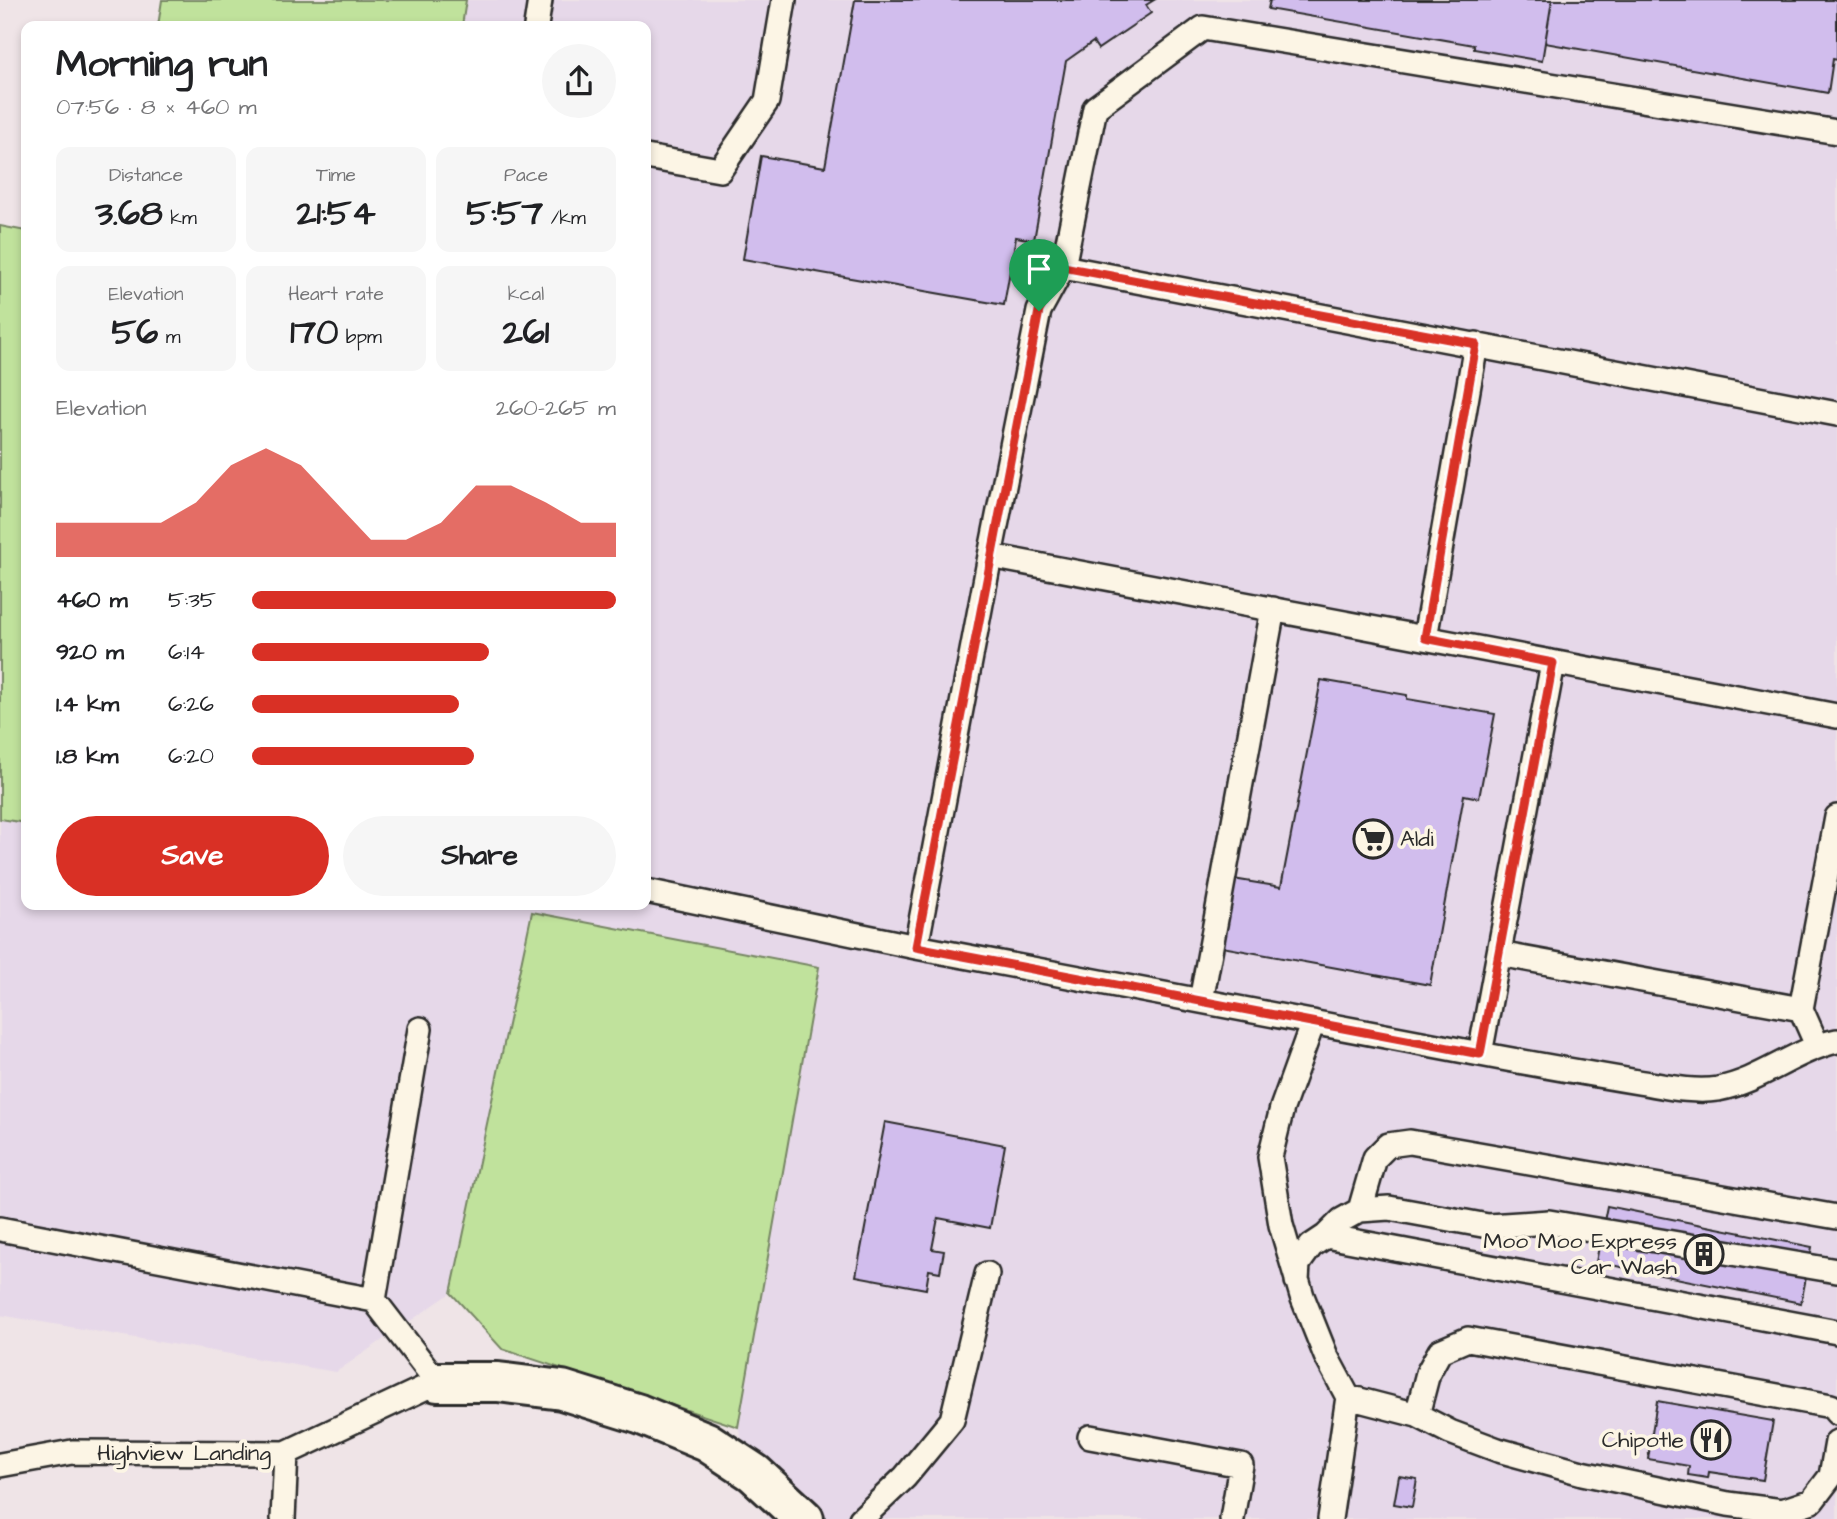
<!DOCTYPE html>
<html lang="en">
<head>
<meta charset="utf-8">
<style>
  :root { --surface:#fff; --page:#f6f6f6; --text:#202124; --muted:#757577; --accent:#d93025 }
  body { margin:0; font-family:"Architects Daughter",sans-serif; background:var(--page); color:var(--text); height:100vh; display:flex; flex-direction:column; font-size:26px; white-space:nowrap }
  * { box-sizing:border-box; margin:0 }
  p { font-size:23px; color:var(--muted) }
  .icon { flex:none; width:38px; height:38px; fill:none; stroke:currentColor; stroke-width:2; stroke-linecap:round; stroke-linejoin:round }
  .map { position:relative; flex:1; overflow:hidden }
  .drawer { position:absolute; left:21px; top:21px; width:630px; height:889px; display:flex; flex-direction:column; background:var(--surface); border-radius:14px; box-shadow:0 4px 10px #0003 }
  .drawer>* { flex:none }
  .pin { position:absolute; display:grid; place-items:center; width:60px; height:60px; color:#fff; margin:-72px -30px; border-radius:50% 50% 50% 0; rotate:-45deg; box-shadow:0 0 7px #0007 }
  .pin .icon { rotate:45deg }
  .round { display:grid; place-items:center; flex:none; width:74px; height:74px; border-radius:37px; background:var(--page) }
  .head { display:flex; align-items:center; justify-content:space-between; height:119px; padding:0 35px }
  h1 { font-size:38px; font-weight:700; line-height:52px }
  .metrics { display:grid; grid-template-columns:repeat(3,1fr); gap:10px; height:119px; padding:7px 35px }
  .metrics div { display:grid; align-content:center; border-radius:14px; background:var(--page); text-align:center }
  .metrics b { font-size:35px; font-weight:700 }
  .metrics small { font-size:19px; font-weight:400 }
  .metrics p { font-size:19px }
  .chart { height:196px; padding:14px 35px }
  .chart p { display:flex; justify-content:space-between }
  .chart svg { width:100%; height:126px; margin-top:7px; fill:var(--accent); opacity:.7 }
  .primary-button { display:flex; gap:14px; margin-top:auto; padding:14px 35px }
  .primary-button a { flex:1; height:80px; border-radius:42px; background:var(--accent); color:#fff; font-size:28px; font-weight:700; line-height:80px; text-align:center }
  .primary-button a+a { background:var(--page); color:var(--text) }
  ul { padding:0 35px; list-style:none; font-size:23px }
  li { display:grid; grid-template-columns:112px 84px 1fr; align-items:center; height:52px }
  li i { height:18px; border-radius:9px; background:var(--accent) }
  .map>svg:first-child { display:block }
  .built { fill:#e6d8e9 }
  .green { fill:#c0e29c; stroke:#768664; stroke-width:2 }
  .building { fill:#d1bded; stroke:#2b2b2b; stroke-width:2 }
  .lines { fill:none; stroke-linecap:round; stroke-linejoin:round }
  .service-casing { stroke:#2b2b2b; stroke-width:28 }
  .minor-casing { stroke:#2b2b2b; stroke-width:44 }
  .service { stroke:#fcf5e5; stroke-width:23 }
  .minor { stroke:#fcf5e5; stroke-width:38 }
  .route-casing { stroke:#fff; stroke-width:14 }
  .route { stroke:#d93025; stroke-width:9 }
  .labels { text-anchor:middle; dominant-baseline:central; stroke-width:7; stroke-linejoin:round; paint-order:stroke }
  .poi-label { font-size:23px; fill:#2b2b2b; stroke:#fcf5e5; text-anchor:end }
  .street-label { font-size:23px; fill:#2b2b2b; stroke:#fcf5e5 }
</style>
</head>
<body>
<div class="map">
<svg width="1837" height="1519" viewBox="0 0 1837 1519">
  <rect width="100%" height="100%" fill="#efe4e7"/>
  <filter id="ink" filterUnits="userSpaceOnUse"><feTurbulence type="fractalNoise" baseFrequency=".0143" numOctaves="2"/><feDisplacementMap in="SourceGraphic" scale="14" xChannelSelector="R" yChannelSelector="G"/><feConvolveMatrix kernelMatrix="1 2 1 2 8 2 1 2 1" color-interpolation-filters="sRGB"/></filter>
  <g filter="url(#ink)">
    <path class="built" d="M466,0H1837V1519H769L738,1427L819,967L532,912L451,1293L336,1372L0,1315V819L26,823V905H646V26H462Z"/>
    <path class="green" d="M162,0H466L462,26H158Z
      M0,226L26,231V823L0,819Z
      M532,912L819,967L738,1427L502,1349L451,1293Z"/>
    <path class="building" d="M855,0H1154L1146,5L1151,13L1098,49L1093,42L1066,61L1034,240L1016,237L1004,305L743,259L761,156L825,167Z
      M1270,0H1552L1542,61L1474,49V45L1268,9Z
      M1552,0H1837V60L1833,59L1828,93L1545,43Z
      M1321,680L1407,695V699L1495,714L1479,798L1464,795L1430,985L1222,947L1233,879L1281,887Z
      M885,1122L1005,1145L990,1228L938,1218L932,1249L944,1251L940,1272L929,1270L926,1289L856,1276Z
      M1607,1206L1812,1247L1801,1303L1596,1262Z
      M1657,1401L1773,1421L1763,1480L1709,1472L1708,1478L1688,1475L1689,1466L1648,1459Z
      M1399,1476L1417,1479L1412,1507L1394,1504Z"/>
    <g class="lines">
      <g class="service-casing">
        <path id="service" d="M536,26L540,0
          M646,157L720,170L767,101L784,0
          M1063,267L1837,414
          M990,556L1837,716
          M1425,638L1476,344
          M646,891L916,947L1480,1054C1533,1064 1585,1073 1638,1082C1664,1086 1692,1093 1718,1089C1761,1081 1795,1050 1837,1041
          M916,947L990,556L1039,311L1063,267L1095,108L1203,28L1837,132
          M1499,954L1801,1009
          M1201,1001L1273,609
          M1313,1022L1282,1108L1270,1157L1281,1225L1302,1296L1326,1356L1348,1397L1330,1519
          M1817,1045L1801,1009L1837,817
          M1480,1054L1553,663
          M1360,1210L1375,1158L1388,1145L1410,1142L1837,1217
          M0,1229L374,1300L420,1029
          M1326,1236L1837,1332
          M1297,1281L1298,1264L1311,1246L1326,1236L1342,1220L1360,1210L1389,1208L1488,1226L1549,1222L1837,1271
          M1348,1397L1417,1415L1450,1432L1498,1450L1582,1473L1728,1504L1782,1511L1812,1501L1831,1476L1837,1442
          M1417,1415L1428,1373L1440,1351L1468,1339L1831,1406L1837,1413
          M1090,1437L1241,1465L1232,1519
          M0,1465L72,1452L286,1453L437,1382L374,1300
          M283,1519L286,1453
          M861,1519L905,1477L952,1420L987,1274"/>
      </g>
      <g class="minor-casing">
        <path id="minor" d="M437,1382H498L562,1390L639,1414L707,1442L754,1473L804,1519"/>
      </g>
      <use href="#service" class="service"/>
      <use href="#minor" class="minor"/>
    </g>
  </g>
  <g class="lines" filter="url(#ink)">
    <g class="route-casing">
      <path id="route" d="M1063,267L1476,344L1425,638L1553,663L1480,1054L916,947L1039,311Z"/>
    </g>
    <use href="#route" class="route"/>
  </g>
  <defs>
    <g id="supermarket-ring" transform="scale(2.0125)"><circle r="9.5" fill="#fcf5e5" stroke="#2b2b2b" stroke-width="1.5"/><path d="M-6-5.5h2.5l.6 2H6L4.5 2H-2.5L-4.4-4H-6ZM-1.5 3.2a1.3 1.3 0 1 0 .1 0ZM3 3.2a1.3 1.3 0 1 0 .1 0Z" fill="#2b2b2b"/></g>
    <g id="building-ring" transform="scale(2.0125)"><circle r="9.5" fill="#fcf5e5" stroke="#2b2b2b" stroke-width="1.5"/><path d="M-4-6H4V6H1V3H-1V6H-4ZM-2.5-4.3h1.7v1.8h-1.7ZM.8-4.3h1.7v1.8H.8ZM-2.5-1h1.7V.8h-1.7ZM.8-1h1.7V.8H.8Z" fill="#2b2b2b"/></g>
    <g id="restaurant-ring" transform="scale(2.0125)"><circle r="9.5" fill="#fcf5e5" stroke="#2b2b2b" stroke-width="1.5"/><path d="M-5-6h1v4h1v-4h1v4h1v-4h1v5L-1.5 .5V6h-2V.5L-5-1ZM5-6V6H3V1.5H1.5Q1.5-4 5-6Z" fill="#2b2b2b"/></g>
  </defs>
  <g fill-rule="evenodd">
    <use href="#supermarket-ring" x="1373" y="839"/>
    <use href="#building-ring" x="1704" y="1254"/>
    <use href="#restaurant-ring" x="1711" y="1440"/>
  </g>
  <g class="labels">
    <g class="poi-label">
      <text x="1400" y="839" text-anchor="start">Aldi</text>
      <text x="1677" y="1241">Moo Moo Express<tspan x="1677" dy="26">Car Wash</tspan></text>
      <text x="1684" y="1440">Chipotle</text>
    </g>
    <g class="street-label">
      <text x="184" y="1453">Highview Landing</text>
    </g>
  </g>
</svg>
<div class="pin" style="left:1039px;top:311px;background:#1e9e55"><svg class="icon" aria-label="arrive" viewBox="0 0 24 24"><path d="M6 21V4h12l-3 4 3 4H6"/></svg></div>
<section class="drawer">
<div class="head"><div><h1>Morning run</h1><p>07:56 · 8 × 460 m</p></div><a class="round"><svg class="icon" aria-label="share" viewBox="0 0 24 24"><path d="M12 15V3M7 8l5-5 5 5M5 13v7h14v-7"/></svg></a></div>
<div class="metrics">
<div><p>Distance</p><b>3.68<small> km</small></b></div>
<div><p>Time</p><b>21:54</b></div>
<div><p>Pace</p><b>5:57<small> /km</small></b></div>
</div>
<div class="metrics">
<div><p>Elevation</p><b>56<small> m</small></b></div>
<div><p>Heart rate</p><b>170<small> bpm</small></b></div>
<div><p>kcal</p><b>261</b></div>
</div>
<div class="chart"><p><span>Elevation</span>260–265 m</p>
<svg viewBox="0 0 160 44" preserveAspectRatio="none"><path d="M0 44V32L10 32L20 32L30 32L40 25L50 12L60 6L70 12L80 25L90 38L100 38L110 32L120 19L130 19L140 25L150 32L160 32V44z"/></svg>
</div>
<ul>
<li><b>460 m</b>5:35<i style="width:100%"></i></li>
<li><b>920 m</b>6:14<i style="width:65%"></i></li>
<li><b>1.4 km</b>6:26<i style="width:57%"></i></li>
<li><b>1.8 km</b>6:20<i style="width:61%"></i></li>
</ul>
<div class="primary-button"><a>Save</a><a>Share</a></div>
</section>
</div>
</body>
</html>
